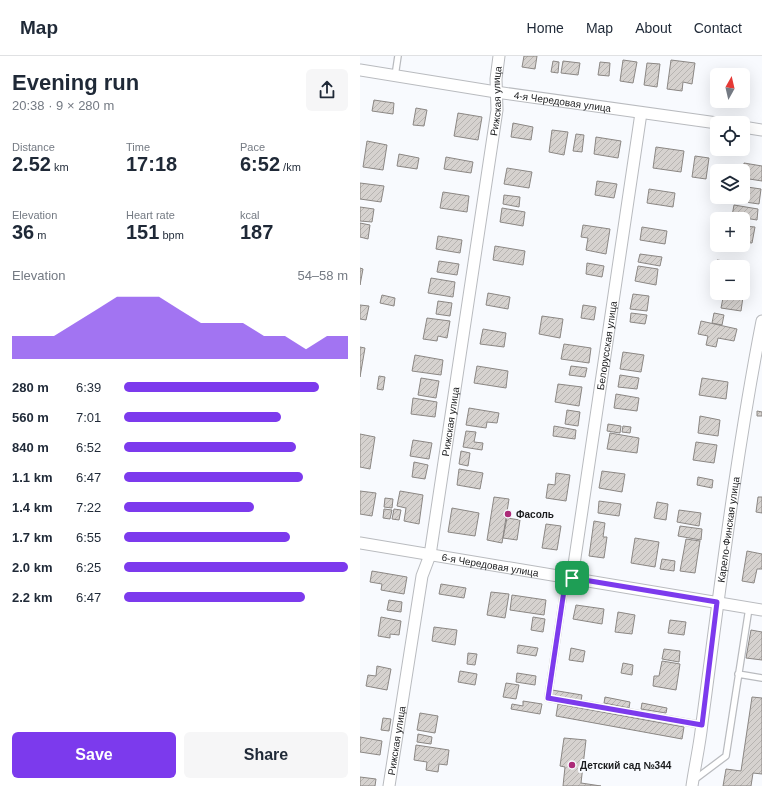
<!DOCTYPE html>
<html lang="en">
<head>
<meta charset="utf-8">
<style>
  :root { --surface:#fff; --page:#f6f6f7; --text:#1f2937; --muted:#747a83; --line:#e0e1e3; --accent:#7c3aed }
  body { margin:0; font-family:Arial,sans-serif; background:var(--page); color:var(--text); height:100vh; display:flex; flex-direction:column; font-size:15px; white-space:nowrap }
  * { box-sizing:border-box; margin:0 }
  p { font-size:13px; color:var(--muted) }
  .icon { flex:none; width:22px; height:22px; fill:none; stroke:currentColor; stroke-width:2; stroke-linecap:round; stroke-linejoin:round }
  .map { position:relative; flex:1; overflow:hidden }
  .side { display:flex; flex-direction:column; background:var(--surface); width:360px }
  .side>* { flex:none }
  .needle { width:26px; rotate:8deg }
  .fabs { position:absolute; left:350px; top:12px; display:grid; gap:8px }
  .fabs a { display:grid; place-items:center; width:40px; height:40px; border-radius:6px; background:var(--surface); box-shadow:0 4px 16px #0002; font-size:20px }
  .pin { position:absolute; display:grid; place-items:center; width:34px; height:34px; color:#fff; margin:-17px; border-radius:8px; box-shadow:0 2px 6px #0006 }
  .round { display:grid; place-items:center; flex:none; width:42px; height:42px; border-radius:6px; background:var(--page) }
  .summary { display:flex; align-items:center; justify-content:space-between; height:68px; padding:0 12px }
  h1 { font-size:22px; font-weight:700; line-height:30px }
  .metrics { display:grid; grid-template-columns:repeat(3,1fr); gap:6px; height:68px; padding:4px 12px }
  .metrics div { display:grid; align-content:center }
  .metrics b { font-size:20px; font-weight:700 }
  .metrics small { font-size:11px; font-weight:400 }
  .metrics p { font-size:11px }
  .chart { height:112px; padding:8px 12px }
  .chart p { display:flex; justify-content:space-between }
  .chart svg { width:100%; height:72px; margin-top:4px; fill:var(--accent); opacity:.7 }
  .primary-button { display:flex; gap:8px; margin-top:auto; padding:8px 12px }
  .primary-button a { flex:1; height:46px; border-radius:6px; background:var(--accent); color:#fff; font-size:16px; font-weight:700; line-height:46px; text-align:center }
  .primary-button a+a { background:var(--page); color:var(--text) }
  ul { padding:0 12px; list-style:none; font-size:13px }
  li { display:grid; grid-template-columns:64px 48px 1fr; align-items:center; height:30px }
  li i { height:10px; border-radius:5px; background:var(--accent) }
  header { display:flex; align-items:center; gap:24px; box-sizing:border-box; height:56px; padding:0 20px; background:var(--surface); border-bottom:1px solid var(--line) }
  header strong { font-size:19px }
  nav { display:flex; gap:22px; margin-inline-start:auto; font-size:14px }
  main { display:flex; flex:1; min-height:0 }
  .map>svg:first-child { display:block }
  .building { fill:url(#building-hatch); stroke:#8b8784 }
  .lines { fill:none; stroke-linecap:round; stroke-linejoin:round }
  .service-casing { stroke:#b9bbbf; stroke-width:8 }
  .minor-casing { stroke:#b9bbbf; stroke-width:13 }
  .service { stroke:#fff; stroke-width:5.5 }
  .minor { stroke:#fff; stroke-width:11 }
  .route-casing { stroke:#fff; stroke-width:8 }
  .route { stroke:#7c3aed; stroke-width:5 }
  .poi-dot { fill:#ac2b78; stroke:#f8fafe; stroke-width:1.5 }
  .labels { text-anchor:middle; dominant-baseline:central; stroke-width:4; stroke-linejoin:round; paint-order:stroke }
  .street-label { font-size:10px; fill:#1b1c1e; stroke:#f8fafe }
  .poi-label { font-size:10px; font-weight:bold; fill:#1b1c1e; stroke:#f8fafe; text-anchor:start }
</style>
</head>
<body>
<header>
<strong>Map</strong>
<nav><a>Home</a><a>Map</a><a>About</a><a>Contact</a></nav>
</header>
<main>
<section class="side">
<div class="summary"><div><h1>Evening run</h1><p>20:38 · 9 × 280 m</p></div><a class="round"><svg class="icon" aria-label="share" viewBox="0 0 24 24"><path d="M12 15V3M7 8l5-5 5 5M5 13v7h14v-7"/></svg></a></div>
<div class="metrics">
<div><p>Distance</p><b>2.52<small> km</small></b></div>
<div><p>Time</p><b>17:18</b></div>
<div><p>Pace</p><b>6:52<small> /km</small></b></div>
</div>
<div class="metrics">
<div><p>Elevation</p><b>36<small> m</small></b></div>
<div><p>Heart rate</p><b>151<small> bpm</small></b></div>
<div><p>kcal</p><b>187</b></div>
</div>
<div class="chart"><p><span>Elevation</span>54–58 m</p>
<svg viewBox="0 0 160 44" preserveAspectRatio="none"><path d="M0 44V30L10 30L20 30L30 22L40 14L50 6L60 6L70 6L80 14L90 22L100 22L110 22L120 30L130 30L140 38L150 30L160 30V44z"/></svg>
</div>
<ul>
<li><b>280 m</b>6:39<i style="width:87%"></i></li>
<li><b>560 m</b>7:01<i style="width:70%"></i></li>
<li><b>840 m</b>6:52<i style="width:77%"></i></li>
<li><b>1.1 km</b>6:47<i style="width:80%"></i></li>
<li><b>1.4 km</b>7:22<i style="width:58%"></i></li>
<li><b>1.7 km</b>6:55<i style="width:74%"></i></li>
<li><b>2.0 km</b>6:25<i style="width:100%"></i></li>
<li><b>2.2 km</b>6:47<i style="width:81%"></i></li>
</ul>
<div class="primary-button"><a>Save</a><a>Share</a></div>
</section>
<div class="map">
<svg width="402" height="730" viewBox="0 0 402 730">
  <defs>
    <pattern id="building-hatch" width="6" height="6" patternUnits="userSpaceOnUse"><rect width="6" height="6" fill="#d6d2cf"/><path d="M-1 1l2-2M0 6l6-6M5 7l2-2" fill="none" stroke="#b7b4b1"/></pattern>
  </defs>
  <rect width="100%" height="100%" fill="#f8fafe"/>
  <path class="building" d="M164,0H177L175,13L162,11Z
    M263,4L277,6L273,27L260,25Z
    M311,4L335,7L332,28L323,26L322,35L307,33Z
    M193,5L199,6L198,17L191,16Z
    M203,5L220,7L218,19L201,17Z
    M240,6L250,7L249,20L238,19Z
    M287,7L300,8L297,31L284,29Z
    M14,44L34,47L33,58L12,55Z
    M56,52L67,54L64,70L53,69Z
    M98,57L122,61L118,84L94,80Z
    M153,67L173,71L171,84L151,81Z
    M192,74L208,76L204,99L189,96Z
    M216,78L224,79L222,96L213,95Z
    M236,81L261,85L258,102L234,98Z
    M7,85L27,89L23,114L3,111Z
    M296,91L324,95L321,116L293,112Z
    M39,98L59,102L57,113L37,110Z
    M335,100L349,102L346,123L332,121Z
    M86,101L113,106L111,117L84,113Z
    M384,107L402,110V125L383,122Z
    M147,112L172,116L169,132L144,128Z
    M237,125L257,128L254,142L235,139Z
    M0,127L24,130L21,146L0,143Z
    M387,131L401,133L399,148L385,146Z
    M289,133L315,137L313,151L287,147Z
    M83,136L109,140L107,156L80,152Z
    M144,139L160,141L159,151L143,148Z
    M374,149L398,153L397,164L372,160Z
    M0,151L14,153L12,166L0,165Z
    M142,152L165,156L163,170L140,166Z
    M0,167L10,169L8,183L0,181Z
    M223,169L250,173L246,198L226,194L228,182L221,181Z
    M383,170L395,171L392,187L383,186Z
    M282,171L307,175L305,188L280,184Z
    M78,180L102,184L100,197L76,193Z
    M135,190L165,195L163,209L133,204Z
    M280,198L302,201L300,210L278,206Z
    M357,204L389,209L387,224L383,223V211H357V219L354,218Z
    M79,205L99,208L97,219L77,216Z
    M227,207L244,210L242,221L226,218Z
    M278,210L298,213L296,229L275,225Z
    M0,212L3,213L0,229Z
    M71,222L95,226L93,241L68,237Z
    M128,237L150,241L148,253L126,249Z
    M364,237L383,241L381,255L361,252Z
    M273,238L289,240L287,255L270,253Z
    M22,239L35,242L34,250L20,247Z
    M78,245L92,247L90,260L76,258Z
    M0,249L9,250L6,264L0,263Z
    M223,249L236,251L234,264L221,262Z
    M271,257L287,259L285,268L270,266Z
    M354,257L364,259L362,269L352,267Z
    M182,260L203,263L200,282L179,278Z
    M67,262L90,265L87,282L78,280L77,285L63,283Z
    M341,265L377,273L374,285L358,282L356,291L346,289L348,280L338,278Z
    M123,273L146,277L144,291L120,288Z
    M204,288L231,292L229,307L201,303Z
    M0,291L5,292L0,321Z
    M263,296L284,299L281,316L260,313Z
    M55,299L83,304L81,319L52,315Z
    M117,310L148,315L146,332L114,327Z
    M211,310L227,312L225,321L209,319Z
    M260,319L279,322L277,333L258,331Z
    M19,320L25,321L23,334L17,333Z
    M61,322L79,325L76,342L58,339Z
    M342,322L368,326L366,343L339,339Z
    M198,328L222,331L219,350L195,346Z
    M256,338L279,342L277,355L254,352Z
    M53,342L77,346L75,361L51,358Z
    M109,352L139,357L137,367L127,366L126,372L106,369Z
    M207,354L220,356L218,370L205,368Z
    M397,355L402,356V360H397Z
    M340,360L360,364L358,380L338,377Z
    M248,368L261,370L260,377L247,375Z
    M194,370L216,374L215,383L193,380Z
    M263,370L271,371L270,377L262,376Z
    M106,375L116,376L114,386L123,387L122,394L103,391Z
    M250,377L279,382L277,397L247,393Z
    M0,378L15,381L10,413L0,411Z
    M53,384L72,387L69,403L50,400Z
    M336,386L357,389L354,407L333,404Z
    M101,395L110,397L108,410L99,408Z
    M54,406L68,409L65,423L52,421Z
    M99,413L123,417L120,433L97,429Z
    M242,415L265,418L262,436L239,432Z
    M196,417L210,419L206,445L186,442L188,428L195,429Z
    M338,421L353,424L352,432L337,429Z
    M0,435L16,437L12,460L0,458Z
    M40,435L63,439L59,468L44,465L46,452L37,450Z
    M134,441L149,443L142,487L127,484Z
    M398,441H402V457L396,456Z
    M25,442L33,443L32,452L24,451Z
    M239,445L261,448L259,460L238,457Z
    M297,446L308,448L306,464L294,462Z
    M92,452L119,457L115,480L88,476Z
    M24,453L32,454L30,463L23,462Z
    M34,453L41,454L39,464L32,463Z
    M319,454L341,457L339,470L317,466Z
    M147,462L160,464L157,484L143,482Z
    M234,465L245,467L243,481H247L244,502L229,500Z
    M186,468L201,470L197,494L182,492Z
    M320,470L342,473L341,484L318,480Z
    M275,482L299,486L295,511L271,507Z
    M326,483L340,485L335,517L320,515Z
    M387,495L402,498V513H397L394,527L382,525Z
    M302,503L315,505L314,515L300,513Z
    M12,515L47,521L44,538L21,534L22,528L10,526Z
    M81,528L106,532L104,542L79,538Z
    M131,536L149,538L145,562L127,559Z
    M152,539L186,544L184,559L150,554Z
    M29,544L42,546L41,556L27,554Z
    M216,549L244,553L242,568L213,563Z
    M258,556L275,559L272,578L255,576Z
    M21,561L41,565L39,579L30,578V582L18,580Z
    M173,561L185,563L183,576L171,574Z
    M310,564L326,566L324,579L308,577Z
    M74,571L97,574L95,589L72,585Z
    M391,574L402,576V604L386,602Z
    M158,589L178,592L176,600L157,597Z
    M211,592L225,595L223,606L209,604Z
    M304,593L320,595L319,606L302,603Z
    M108,597L117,598L115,609L107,608Z
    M302,605L320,608L316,634L293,630L294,620H299Z
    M263,607L273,609L272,619L261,617Z
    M17,610L31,613L27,634L6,630L8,619L16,620Z
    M100,615L117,618L115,629L98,626Z
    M157,617L176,620L175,629L156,626Z
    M146,627L159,629L156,643L143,641Z
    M192,634L222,639L221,645L191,639Z
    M245,641L270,646L269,652L244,647Z
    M392,641L402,642V718L393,717L391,730H363L366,713L381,715Z
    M163,645L182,648L180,658L151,653L152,648L163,650Z
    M282,647L307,652L306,657L281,653Z
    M198,648L324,671L322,683L196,660Z
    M60,657L78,660L75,677L57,674Z
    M23,662L31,663L29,675L21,674Z
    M58,678L72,681L71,688L57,686Z
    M0,681L22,685L20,699L0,696Z
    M204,682L226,684L221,727L241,730H203L205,711L200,710Z
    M56,689L89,694L87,709L79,708L78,716L66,714L67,706L54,704Z
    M0,721L16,723L15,730H0Z"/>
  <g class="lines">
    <g class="service-casing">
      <path id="service" d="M35,20L38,0
        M206,521L188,642L342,669
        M378,618L402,622
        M334,724L366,700L389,552"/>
    </g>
    <g class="minor-casing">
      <g id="minor">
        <path id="s1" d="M0,14L136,36L357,67"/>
        <path d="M383,71L402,74"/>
        <path id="s2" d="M0,487L402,554"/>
        <path id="s3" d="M212,522L281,57"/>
        <path id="s4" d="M29,730L62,520L70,499L137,54L136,23L139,0"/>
        <path id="s5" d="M332,730C335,709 340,688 342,667C360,533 376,398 402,265"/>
      </g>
    </g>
    <use href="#service" class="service"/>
    <use href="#minor" class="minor"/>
  </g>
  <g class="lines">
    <g class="route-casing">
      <path id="route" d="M206,521L357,546L342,669L188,642Z"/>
    </g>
    <use href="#route" class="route"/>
  </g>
  <g class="poi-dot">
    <circle cx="148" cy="458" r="4"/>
    <circle cx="212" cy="709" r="4"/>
  </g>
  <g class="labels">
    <g class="street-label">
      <text stroke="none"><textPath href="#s4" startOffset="694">Рижская улица</textPath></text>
      <text stroke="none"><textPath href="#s1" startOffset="205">4-я Чередовая улица</textPath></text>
      <text stroke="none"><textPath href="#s3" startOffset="235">Белорусская улица</textPath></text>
      <text stroke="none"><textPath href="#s4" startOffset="370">Рижская улица</textPath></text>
      <text stroke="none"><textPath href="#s5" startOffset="259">Карело-Финская улица</textPath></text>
      <text stroke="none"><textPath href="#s2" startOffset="132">6-я Чередовая улица</textPath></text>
      <text stroke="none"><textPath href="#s4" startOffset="46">Рижская улица</textPath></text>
    </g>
    <g class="poi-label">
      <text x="156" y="458">Фасоль</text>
      <text x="220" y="709">Детский сад №344</text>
    </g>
  </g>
</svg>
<div class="fabs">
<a><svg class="needle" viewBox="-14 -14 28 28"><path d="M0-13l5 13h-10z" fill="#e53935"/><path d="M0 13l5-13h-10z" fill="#747a83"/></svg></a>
<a><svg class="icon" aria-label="locate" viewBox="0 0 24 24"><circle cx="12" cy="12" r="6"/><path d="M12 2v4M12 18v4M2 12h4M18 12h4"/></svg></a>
<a><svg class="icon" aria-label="layers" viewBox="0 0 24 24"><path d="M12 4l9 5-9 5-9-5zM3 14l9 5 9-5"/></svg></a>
<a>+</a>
<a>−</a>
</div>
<div class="pin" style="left:212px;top:522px;background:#1e9e55"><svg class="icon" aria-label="arrive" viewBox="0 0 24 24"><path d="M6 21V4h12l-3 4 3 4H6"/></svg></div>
</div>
</main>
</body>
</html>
